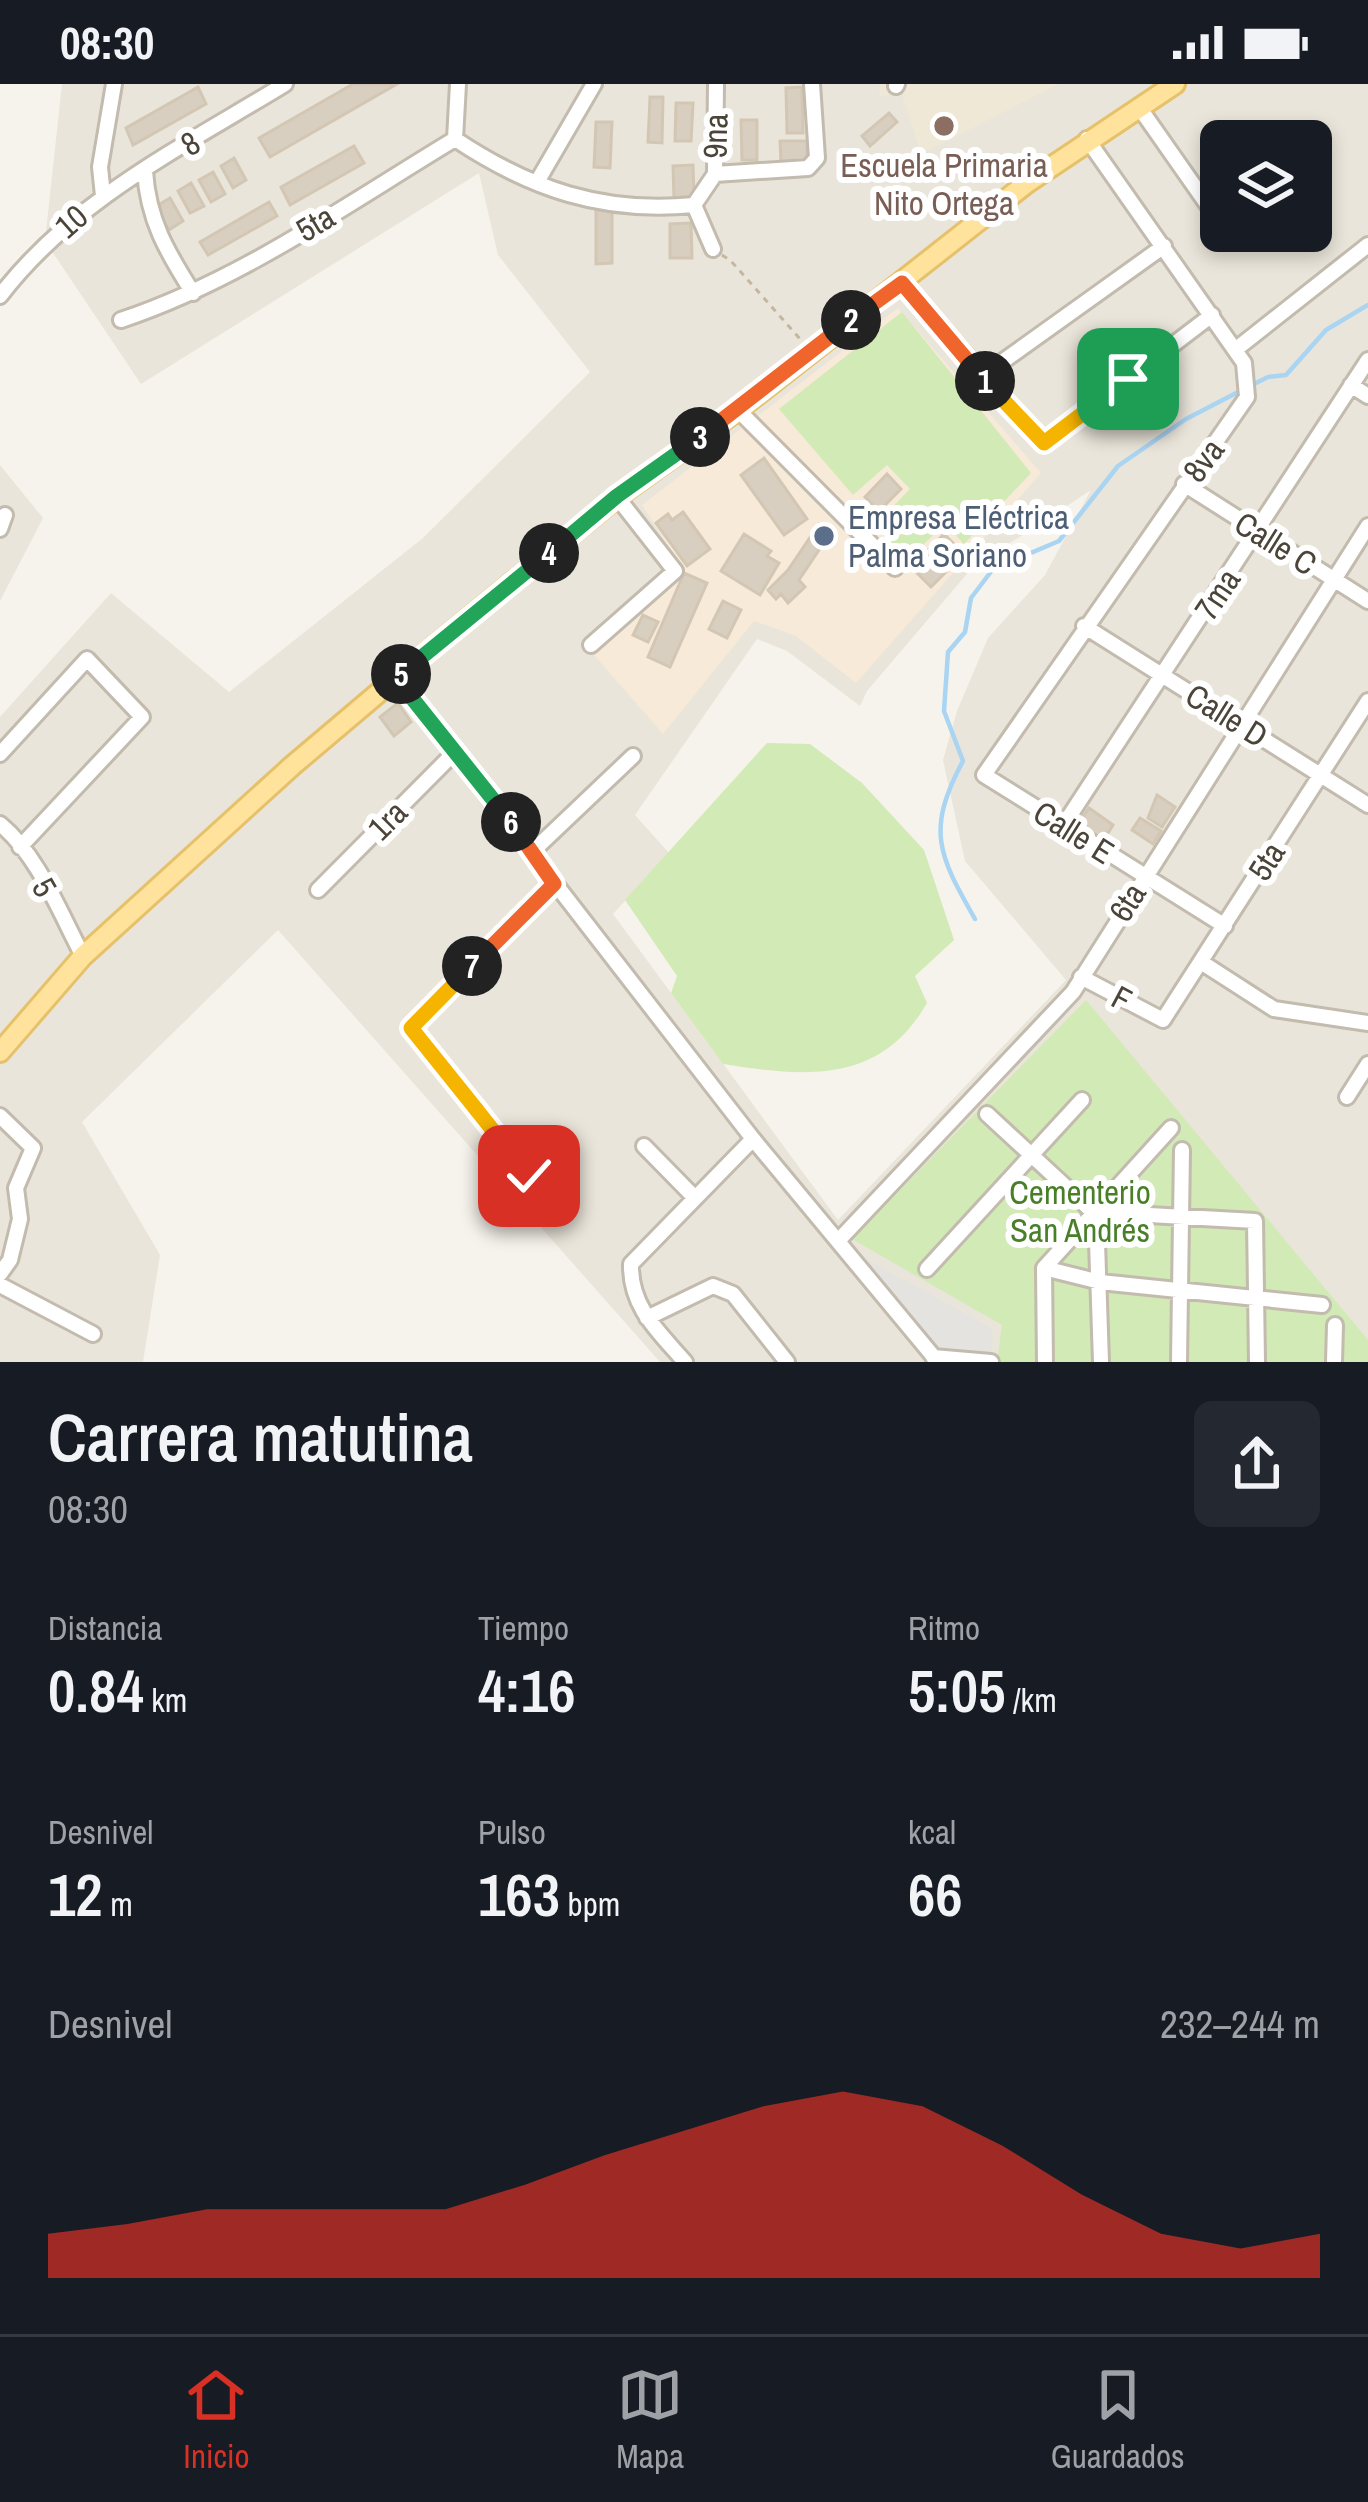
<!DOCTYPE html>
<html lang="es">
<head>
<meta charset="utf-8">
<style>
  :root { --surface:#171b24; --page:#242831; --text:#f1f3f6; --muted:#9ea1a6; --line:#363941; --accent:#d93025 }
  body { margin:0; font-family:"Archivo Narrow",sans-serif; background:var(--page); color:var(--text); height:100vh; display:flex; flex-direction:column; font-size:45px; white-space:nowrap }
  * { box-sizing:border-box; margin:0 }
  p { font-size:39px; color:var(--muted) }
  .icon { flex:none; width:66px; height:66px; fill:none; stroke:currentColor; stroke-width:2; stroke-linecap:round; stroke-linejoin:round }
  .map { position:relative; height:1278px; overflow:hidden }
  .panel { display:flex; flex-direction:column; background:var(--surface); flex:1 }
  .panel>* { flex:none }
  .buttons { position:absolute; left:1200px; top:36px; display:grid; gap:24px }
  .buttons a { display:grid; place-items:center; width:132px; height:132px; border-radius:18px; background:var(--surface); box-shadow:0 6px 18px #0003; font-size:60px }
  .pin { position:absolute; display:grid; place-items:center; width:102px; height:102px; color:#fff; margin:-51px; border-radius:24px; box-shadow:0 6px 18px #0006 }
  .km { position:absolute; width:60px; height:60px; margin:-30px; border-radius:50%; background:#222; color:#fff; font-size:33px; line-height:60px; text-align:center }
  .round { display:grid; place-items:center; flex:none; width:126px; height:126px; border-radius:18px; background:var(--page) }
  .headline { display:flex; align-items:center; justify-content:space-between; height:204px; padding:0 48px }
  h1 { font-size:66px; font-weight:600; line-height:90px }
  .figures { display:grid; grid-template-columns:repeat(3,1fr); gap:18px; height:204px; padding:12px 48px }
  .figures div { display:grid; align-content:center }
  .figures b { font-size:60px; font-weight:600 }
  .figures small { font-size:33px; font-weight:400 }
  .figures p { font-size:33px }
  .chart { height:336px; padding:24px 48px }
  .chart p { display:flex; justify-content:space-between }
  .chart svg { width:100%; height:216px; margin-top:12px; fill:var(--accent); opacity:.7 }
  .status { display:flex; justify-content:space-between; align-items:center; height:84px; padding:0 60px; background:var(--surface); direction:ltr }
  .status svg { height:33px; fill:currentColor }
  .tab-bar { display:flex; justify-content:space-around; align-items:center; height:168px; border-top:3px solid var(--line); background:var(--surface); font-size:33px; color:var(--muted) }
  .tab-bar a { display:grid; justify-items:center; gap:6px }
  .tab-bar .active { color:var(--accent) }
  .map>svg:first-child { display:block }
  .residential { fill:#eae5da; fill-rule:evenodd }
  .commercial { fill:#f7ead8 }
  .education { fill:#efe8d6 }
  .green { fill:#d2eab5 }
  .parking { fill:#e5e3e0 }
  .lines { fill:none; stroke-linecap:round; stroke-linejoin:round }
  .stream { stroke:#a9d4f2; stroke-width:4.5 }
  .building { fill:#d8cfc1; stroke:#d3c7b4; stroke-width:3 }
  .minor-casing { stroke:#c2bbae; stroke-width:20 }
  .major-casing { stroke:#e6c16a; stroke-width:24 }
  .path { stroke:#c4b79f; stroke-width:3; stroke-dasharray:6 6; stroke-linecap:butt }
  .minor { stroke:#fff; stroke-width:14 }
  .major { stroke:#ffe39c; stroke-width:18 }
  .split-1-casing { stroke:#fff; stroke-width:24 }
  .split-2-casing { stroke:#fff; stroke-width:24 }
  .split-3-casing { stroke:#fff; stroke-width:24 }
  .split-4-casing { stroke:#fff; stroke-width:24 }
  .split-5-casing { stroke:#fff; stroke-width:24 }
  .split-6-casing { stroke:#fff; stroke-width:24 }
  .split-7-casing { stroke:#fff; stroke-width:24 }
  .split-8-casing { stroke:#fff; stroke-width:24 }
  .split-9-casing { stroke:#fff; stroke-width:24 }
  .split-1 { stroke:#f5b400; stroke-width:15 }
  .split-2 { stroke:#f0652b; stroke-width:15 }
  .split-3 { stroke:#f0652b; stroke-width:15 }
  .split-4 { stroke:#22a559; stroke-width:15 }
  .split-5 { stroke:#22a559; stroke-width:15 }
  .split-6 { stroke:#22a559; stroke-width:15 }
  .split-7 { stroke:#f0652b; stroke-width:15 }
  .split-8 { stroke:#f5b400; stroke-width:15 }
  .split-9 { stroke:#f5b400; stroke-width:15 }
  .education-dot { fill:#8d6e63; stroke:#fff; stroke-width:4.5 }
  .service-dot { fill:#5c6f8a; stroke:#fff; stroke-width:4.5 }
  .labels { text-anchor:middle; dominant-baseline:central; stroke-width:12; stroke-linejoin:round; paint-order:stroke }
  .street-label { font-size:33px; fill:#4b4439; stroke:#fff }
  .education-label { font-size:33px; fill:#785e54; stroke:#fff }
  .service-label { font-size:33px; fill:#4e5e75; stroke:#fff; text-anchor:start }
  .park-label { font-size:33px; fill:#4a7f2a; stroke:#fff }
</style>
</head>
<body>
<div class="status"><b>08:30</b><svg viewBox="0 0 49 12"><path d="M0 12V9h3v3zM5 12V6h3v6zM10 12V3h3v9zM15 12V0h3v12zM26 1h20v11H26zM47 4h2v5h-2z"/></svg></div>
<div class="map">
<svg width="1368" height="1278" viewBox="0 0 1368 1278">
  <rect width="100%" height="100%" fill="#f6f3ec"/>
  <path class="residential" d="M62,0H1368V1278H660L278,846L82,1038L160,1171L143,1278H0V633L111,509L229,608L423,454L590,288L498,171L479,89L141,300L45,157ZM1221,57H1311V147H1221ZM1091,406L1045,491L988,554L957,627L943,676L965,777L1066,896L838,1136L613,830L669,769L635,731L757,555L787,567L860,622L867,607L972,484Z
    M0,381L43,434L0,517Z"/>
  <path class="commercial" d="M898,224L1041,389L856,599L796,552L754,537L663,650L594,571L683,484L642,421Z"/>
  <path class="education" d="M879,0H1059L921,70L901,7L880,13Z"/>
  <path class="green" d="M902,228L1031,389L964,460L945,440L907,476L876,440L910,405L887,381L853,411L779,325Z
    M767,659L810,660L862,699L924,766L954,856L915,892L927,919C880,1001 805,993 723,980L671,909L677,892L625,816Z
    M1086,916L1368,1256V1278H997L1002,1241L852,1155Z"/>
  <path class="parking" d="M864,1174L992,1244V1272L939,1264Z"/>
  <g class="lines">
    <path class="stream" d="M1252,301L1268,293L1286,291L1326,246L1368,221
      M975,835C938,770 926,746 963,677L944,627L948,568L965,548L971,514L993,485L1059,457L1118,382L1186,335L1242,306"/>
  </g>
  <path class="building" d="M353,0H397L270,73L259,54Z
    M198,3L206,20L133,61L126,44Z
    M802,3L803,49H787L786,4Z
    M650,13H663L662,59L648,58Z
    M676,19H693L691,57H675Z
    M889,29L897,38L870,62L862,52Z
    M741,36H757V76H742Z
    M596,38H612L610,84L594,83Z
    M780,57H807V77L781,78Z
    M354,62L364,79L290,121L281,103Z
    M234,74L246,96L233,104L221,82Z
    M693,81L694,114L674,115L673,82Z
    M213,88L225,110L211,118L199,96Z
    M191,99L204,122L190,129L178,107Z
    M170,114L183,137L169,146L155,123Z
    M269,118L277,132L208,171L200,158Z
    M596,126H612V179L596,180Z
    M691,139L692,174H670V140Z
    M764,374L807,435L784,451L741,391Z
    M887,390L901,405L879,427L865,413Z
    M683,428L710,465L687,482L656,439L668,430L672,436Z
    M819,440L831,448L799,496L805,503L788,519L781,510L776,515L768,506L788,486Z
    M744,450L771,467L767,472L779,479L760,511L721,487Z
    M944,450L964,470L931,503L911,483Z
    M684,489L707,499L670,583L648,573Z
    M723,517L741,526L727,554L709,545Z
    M643,531L658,538L648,558L633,551Z
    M398,619L411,638L394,652L380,633Z
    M1157,711L1175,723L1162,743L1148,734Z
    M1089,724L1113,741L1104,756L1078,740Z
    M1140,734L1161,747L1153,760L1132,746Z"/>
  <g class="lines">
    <g class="minor-casing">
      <path id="minor" d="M896,2L897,0
        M1139,23L1216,133L1221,129
        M455,55C530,105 603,130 694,121
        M1087,55L1244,279L1247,313L984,691L1225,842
        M145,87C148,136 167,168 193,209
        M715,90L808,84L817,74L812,0
        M537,98L594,0
        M103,112L100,83L114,0
        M713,165L694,121L715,90L716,0
        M902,199L1044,359L1212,231
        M0,212C73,116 184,62 285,0
        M121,236C241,196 347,120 455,55L458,0
        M1235,266L1368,161
        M981,293L1164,162
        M1351,301L1368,312
        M738,326L895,484
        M1184,400L1368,517
        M0,445L5,431
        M1084,542L1368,721
        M591,561L675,487L617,413
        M396,594L753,1055L938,1278
        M0,670L87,575L142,633L20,763
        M0,740C38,771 60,829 83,872
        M1063,742L1368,276
        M533,767L633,672
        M318,806L456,667
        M1201,878L1274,925L1368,939
        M1081,893L1163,936L1368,617
        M1347,1013L1368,980
        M987,1030L1094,1129
        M0,1032L33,1064L16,1104L20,1135L10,1176L0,1190
        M644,1062L694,1113
        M529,1092L411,943L554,799
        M838,1157L1073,908L1368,442
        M1044,1184L1100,1198L1322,1221
        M927,1185L1082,1016
        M0,1201L93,1250
        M647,1234L713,1202L733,1210L787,1278
        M933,1273L991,1278
        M685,1278C658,1247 630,1223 631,1180L753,1055
        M1045,1278L1044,1184L1171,1044
        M1101,1278L1096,1128L1255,1137L1257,1278
        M1179,1278L1182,1066
        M1334,1278L1335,1241"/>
    </g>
    <g class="major-casing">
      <path id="major" d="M0,968L83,872L292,682L396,594L617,413L738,326L1027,99L1175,0"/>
    </g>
    <path class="path" d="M722,171L731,177L801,256"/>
    <use href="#minor" class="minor"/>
    <use href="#major" class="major"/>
  </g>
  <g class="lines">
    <g class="split-1-casing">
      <path id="split-1" d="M985,297L1044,359L1128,295"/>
    </g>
    <g class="split-2-casing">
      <path id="split-2" d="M851,236L902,199L985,297"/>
    </g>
    <g class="split-3-casing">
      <path id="split-3" d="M700,353L851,236"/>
    </g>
    <g class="split-4-casing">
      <path id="split-4" d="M549,469L617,412L700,353"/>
    </g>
    <g class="split-5-casing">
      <path id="split-5" d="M401,590L549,469"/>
    </g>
    <g class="split-6-casing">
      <path id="split-6" d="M401,590L396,594L511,738"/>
    </g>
    <g class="split-7-casing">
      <path id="split-7" d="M472,882L554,800L511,738"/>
    </g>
    <g class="split-8-casing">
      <path id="split-8" d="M472,882L411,944L476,1025"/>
    </g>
    <g class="split-9-casing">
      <path id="split-9" d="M476,1025L529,1092"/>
    </g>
    <use href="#split-1" class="split-1"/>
    <use href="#split-2" class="split-2"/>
    <use href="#split-3" class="split-3"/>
    <use href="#split-4" class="split-4"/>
    <use href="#split-5" class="split-5"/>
    <use href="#split-6" class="split-6"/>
    <use href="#split-7" class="split-7"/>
    <use href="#split-8" class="split-8"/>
    <use href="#split-9" class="split-9"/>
  </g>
  <circle class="education-dot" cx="944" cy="42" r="12"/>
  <circle class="service-dot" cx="824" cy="452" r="12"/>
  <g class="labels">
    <g class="street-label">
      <text transform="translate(715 52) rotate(-89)">9na</text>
      <text transform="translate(190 59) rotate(-32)">8</text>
      <text transform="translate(71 137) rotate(-41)">10</text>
      <text transform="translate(315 139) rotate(-31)">5ta</text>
      <text transform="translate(1203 376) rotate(-53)">8va</text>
      <text transform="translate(1276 459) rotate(32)">Calle C</text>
      <text transform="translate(1217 510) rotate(-56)">7ma</text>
      <text transform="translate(1227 631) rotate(32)">Calle D</text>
      <text transform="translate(387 736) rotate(-45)">1ra</text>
      <text transform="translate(1074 748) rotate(32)">Calle E</text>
      <text transform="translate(1266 777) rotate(-58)">5ta</text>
      <text transform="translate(45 803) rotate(60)">5</text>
      <text transform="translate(1127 818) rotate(-58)">6ta</text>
      <text transform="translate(1122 914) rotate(28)">F</text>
    </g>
    <g class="education-label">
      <text x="944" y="81">Escuela Primaria<tspan x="944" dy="38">Nito Ortega</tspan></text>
    </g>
    <g class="service-label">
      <text x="848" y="433">Empresa Eléctrica<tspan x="848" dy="38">Palma Soriano</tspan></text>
    </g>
    <g class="park-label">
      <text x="1080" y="1108">Cementerio<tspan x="1080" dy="38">San Andrés</tspan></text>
    </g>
  </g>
</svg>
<div class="buttons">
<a><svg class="icon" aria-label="layers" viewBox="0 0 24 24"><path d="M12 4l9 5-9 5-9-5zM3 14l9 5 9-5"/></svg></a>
</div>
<div class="pin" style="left:1128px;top:295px;background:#1e9e55"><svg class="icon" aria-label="arrive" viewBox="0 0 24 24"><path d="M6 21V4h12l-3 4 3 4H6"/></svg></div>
<div class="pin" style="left:529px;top:1092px;background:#d93025"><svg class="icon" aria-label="check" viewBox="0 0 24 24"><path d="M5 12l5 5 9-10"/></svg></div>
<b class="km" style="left:985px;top:297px">1</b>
<b class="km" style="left:851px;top:236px">2</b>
<b class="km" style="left:700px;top:353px">3</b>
<b class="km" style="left:549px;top:469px">4</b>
<b class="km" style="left:401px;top:590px">5</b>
<b class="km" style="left:511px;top:738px">6</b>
<b class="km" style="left:472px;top:882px">7</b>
</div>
<section class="panel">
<div class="headline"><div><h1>Carrera matutina</h1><p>08:30</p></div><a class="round"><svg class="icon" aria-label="share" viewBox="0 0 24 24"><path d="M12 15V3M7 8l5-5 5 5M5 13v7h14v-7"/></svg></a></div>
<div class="figures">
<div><p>Distancia</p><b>0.84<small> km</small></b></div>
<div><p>Tiempo</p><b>4:16</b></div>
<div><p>Ritmo</p><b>5:05<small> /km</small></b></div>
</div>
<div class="figures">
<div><p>Desnivel</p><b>12<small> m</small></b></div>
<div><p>Pulso</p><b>163<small> bpm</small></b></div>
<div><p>kcal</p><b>66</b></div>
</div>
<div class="chart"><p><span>Desnivel</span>232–244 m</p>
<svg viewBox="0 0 160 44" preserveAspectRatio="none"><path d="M0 44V35L10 33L20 30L30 30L40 30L50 30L60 25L70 19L80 14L90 9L100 6L110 9L120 17L130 27L140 35L150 38L160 35V44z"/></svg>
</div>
</section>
<nav class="tab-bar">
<a class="active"><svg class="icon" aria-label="home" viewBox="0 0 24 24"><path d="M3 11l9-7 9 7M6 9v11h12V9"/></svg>Inicio</a>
<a><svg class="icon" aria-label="map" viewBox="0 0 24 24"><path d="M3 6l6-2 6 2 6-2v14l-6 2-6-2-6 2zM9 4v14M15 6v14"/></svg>Mapa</a>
<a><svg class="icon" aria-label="saved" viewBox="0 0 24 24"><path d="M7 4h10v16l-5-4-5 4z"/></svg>Guardados</a>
</nav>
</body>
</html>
